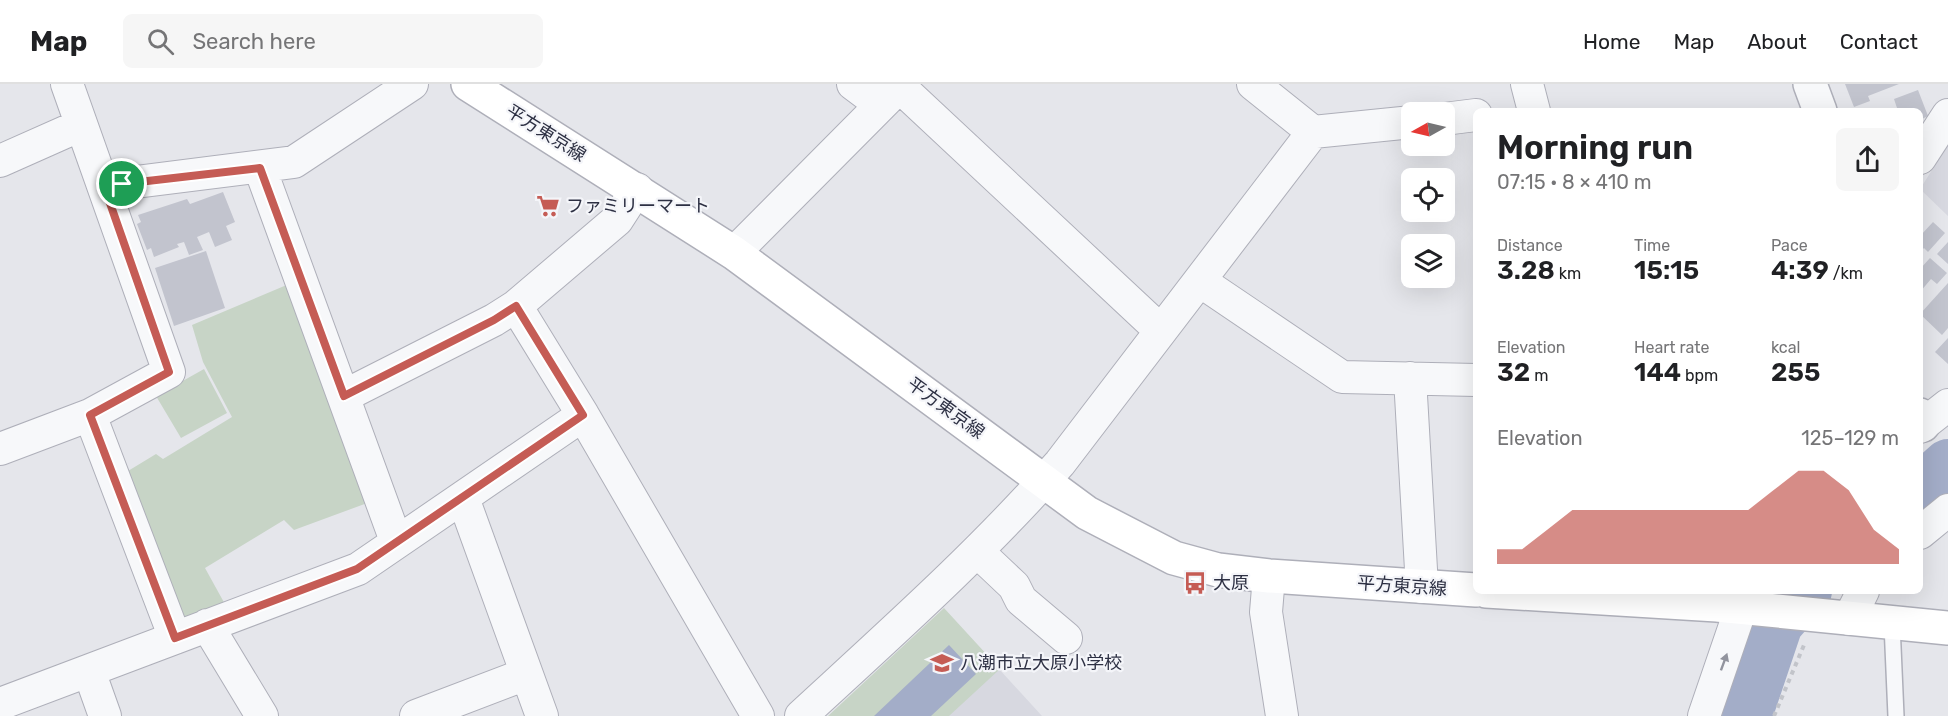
<!DOCTYPE html>
<html lang="en">
<head>
<meta charset="utf-8">
<style>
  :root { --surface:#fff; --page:#f6f6f6; --text:#202124; --muted:#757577; --line:#e0e0e0; --accent:#c55c55 }
  body { margin:0; font-family:Rubik,"Noto Sans JP",sans-serif; background:var(--page); color:var(--text); height:100vh; display:flex; flex-direction:column; font-size:22px; white-space:nowrap }
  * { box-sizing:border-box; margin:0 }
  p { font-size:20px; color:var(--muted) }
  .icon { flex:none; width:33px; height:33px; fill:none; stroke:currentColor; stroke-width:2; stroke-linecap:round; stroke-linejoin:round }
  .map { position:relative; flex:1; overflow:hidden }
  .side { position:absolute; left:1473px; top:24px; width:450px; height:486px; display:flex; flex-direction:column; background:var(--surface); border-radius:9px; box-shadow:0 6px 24px #0002 }
  .side>* { flex:none }
  .needle { width:39px; rotate:262deg }
  .buttons { position:absolute; left:1401px; top:18px; display:grid; gap:12px }
  .buttons a { display:grid; place-items:center; width:54px; height:54px; border-radius:9px; background:var(--surface); box-shadow:0 6px 24px #0002; font-size:30px }
  .pin { position:absolute; display:grid; place-items:center; width:51px; height:51px; color:#fff; margin:-26px; border:3px solid #fff; border-radius:50%; box-shadow:0 2px 6px #0007 }
  .round { display:grid; place-items:center; flex:none; width:63px; height:63px; border-radius:9px; background:var(--page) }
  .head { display:flex; align-items:center; justify-content:space-between; height:102px; padding:0 24px }
  h1 { font-size:33px; font-weight:600; line-height:45px }
  .stats { display:grid; grid-template-columns:repeat(3,1fr); gap:9px; height:102px; padding:6px 24px }
  .stats div { display:grid; align-content:center }
  .stats b { font-size:26px; font-weight:600 }
  .stats small { font-size:16px; font-weight:400 }
  .stats p { font-size:16px }
  .chart { height:168px; padding:12px 24px }
  .chart p { display:flex; justify-content:space-between }
  .chart svg { width:100%; height:108px; margin-top:6px; fill:var(--accent); opacity:.7 }
  header { display:flex; align-items:center; gap:36px; box-sizing:border-box; height:84px; padding:0 30px; background:var(--surface); border-bottom:2px solid var(--line) }
  header strong { font-size:28px }
  nav { display:flex; gap:33px; margin-inline-start:auto; font-size:21px }
  .search { width:420px; height:54px; background:var(--page); display:flex; align-items:center; gap:15px; box-sizing:border-box; padding:0 21px; border-radius:9px; color:var(--muted); font-size:22px }
  .map>svg:first-child { display:block }
  .built { fill:#d7d8e0 }
  .green { fill:#c7d4c6 }
  .water { fill:#a3adc8 }
  .lines { fill:none; stroke-linecap:round; stroke-linejoin:round }
  .river { stroke:#a3adc8; stroke-width:50 }
  .building { fill:#c2c4ce }
  .service-casing { stroke:#aeafb9; stroke-width:18 }
  .minor-casing { stroke:#aeafb9; stroke-width:34 }
  .tertiary-casing { stroke:#aeafb9; stroke-width:36 }
  .secondary-casing { stroke:#aeafb9; stroke-width:36 }
  .path { stroke:#c2c4ca; stroke-width:4; stroke-dasharray:4.5 4.5; stroke-linecap:butt }
  .service { stroke:#f7f8fa; stroke-width:15 }
  .minor { stroke:#f7f8fa; stroke-width:32 }
  .tertiary { stroke:#f7f8fa; stroke-width:33 }
  .secondary { stroke:#fff; stroke-width:33 }
  .oneway { fill:#92949e }
  .route-casing { stroke:#fff; stroke-width:12 }
  .route { stroke:#c55c55; stroke-width:8 }
  .labels { text-anchor:middle; dominant-baseline:central; stroke-width:4.5; stroke-linejoin:round; paint-order:stroke }
  .street-label { font-size:18px; fill:#2d3043; stroke:#f4f5f9 }
  .poi-label { font-size:18px; fill:#2d3043; stroke:#f4f5f9; text-anchor:start }
</style>
</head>
<body>
<header>
<strong>Map</strong>
<div class="search"><svg class="icon" aria-label="search" viewBox="0 0 24 24"><circle cx="10" cy="10" r="6"/><path d="M15 15l6 6"/></svg>Search here</div>
<nav><a>Home</a><a>Map</a><a>About</a><a>Contact</a></nav>
</header>
<div class="map">
<svg width="1948" height="632" viewBox="0 0 1948 632">
  <rect width="100%" height="100%" fill="#e5e6eb"/>
  <path class="built" d="M1948,61V132L1920,105Z
    M945,526L1042,632H835Z"/>
  <path class="green" d="M289,200L370,418L294,446L284,436L205,484L226,522L182,538L128,387L156,370L163,375L232,333L203,278L192,241Z
    M204,285L227,329L181,354L156,312Z
    M944,524L1000,585L949,632H828Z"/>
  <path class="water" d="M949,561L976,590L931,632H874Z"/>
  <g class="lines">
    <path class="river" d="M1920,405L1948,380
      M1747,632L1778,540L1807,507"/>
  </g>
  <path class="building" d="M1845,0H1899L1868,12L1870,17L1854,23Z
    M1918,6L1928,32L1920,36V27H1898L1894,15Z
    M223,108L235,138L226,142L232,156L215,163L209,148L197,153L203,166L189,171L184,158L177,160L179,163L154,173L151,164L147,166L137,140L141,138L138,131L187,115L190,120Z
    M1933,138L1945,149L1928,168L1924,164L1920,168V152Z
    M1948,158V180L1937,170Z
    M206,167L225,224L174,242L155,184Z
    M1930,174L1947,189L1937,200L1931,195L1920,208V185Z
    M1948,199V244L1942,251L1920,230Z
    M1948,254V280L1935,268Z"/>
  <g class="lines">
    <g class="service-casing">
      <path id="service" d="M1892,540L1896,632"/>
    </g>
    <g class="minor-casing">
      <path id="minor" d="M853,0L881,21
        M1253,0L1313,48
        M1527,0L1534,27
        M899,2L1161,247
        M1444,35L1476,31
        M1920,74L1948,31
        M0,77L81,41
        M260,84L396,457
        M104,102L294,78L412,0
        M637,105L617,136L516,222L583,331L758,632
        M734,169L902,0
        M1200,197L1342,293L1476,296
        M1410,294L1422,503
        M344,312L494,236L516,222
        M90,331L175,554
        M1920,343L1948,321
        M0,365L90,331L169,288L67,0
        M463,414L542,632
        M1920,449L1948,426
        M978,468L1014,502L1021,516L1066,554
        M1269,492L1266,528L1282,632
        M1849,535L1863,507
        M207,541L262,632
        M89,587L105,632
        M0,620L358,485L583,331
        M416,632L526,590
        M801,632C890,550 980,470 1060,379L1313,48L1412,38
        M1704,632L1741,524"/>
    </g>
    <g class="tertiary-casing">
      <path id="tertiary" d="M1810,0L1820,27
        M1920,331L1923,341"/>
    </g>
    <g class="secondary-casing">
      <path id="secondary" d="M468,0L734,169L1087,429L1174,474L1218,486L1269,492L1476,506
        M1486,507L1717,521L1948,544"/>
    </g>
    <path class="path" d="M1774,632L1804,561"/>
    <use href="#service" class="service"/>
    <use href="#minor" class="minor"/>
    <use href="#tertiary" class="tertiary"/>
    <use href="#secondary" class="secondary"/>
  </g>
  <defs><path id="oneway-solid" d="M-6-.8H1V-3.2L6.5 0L1 3.2V.8H-6Z" transform="scale(1.5)"/></defs>
  <use class="oneway" href="#oneway-solid" transform="translate(1724 578) rotate(-70)"/>
  <g class="lines">
    <g class="route-casing">
      <path id="route" d="M260,84L344,312L494,236L516,222L583,331L357,485L175,554L90,331L169,288L104,102Z"/>
    </g>
    <use href="#route" class="route"/>
  </g>
  <defs>
    <g id="supermarket-bare" transform="scale(1.8)"><path d="M-6-5.5h2.5l.6 2H6L4.5 2H-2.5L-4.4-4H-6ZM-1.5 3.2a1.3 1.3 0 1 0 .1 0ZM3 3.2a1.3 1.3 0 1 0 .1 0Z" fill="#c55c55" stroke="#f4f5f9" stroke-width="2.5" paint-order="stroke"/></g>
    <g id="bus-bare" transform="scale(1.8)"><path d="M-5-6H5V4H4V6H2V4H-2V6H-4V4H-5ZM-3.5-4V0h7V-4ZM-3.5 1.2v1.5H-2V1.2ZM2 1.2v1.5H3.5V1.2Z" fill="#c55c55" stroke="#f4f5f9" stroke-width="2.5" paint-order="stroke"/></g>
    <g id="school-bare" transform="scale(1.8)"><path d="M0-5L7-2L0 1L-7-2ZM-4 1L0 2.5L4 1V4Q0 6-4 4Z" fill="#c55c55" stroke="#f4f5f9" stroke-width="2.5" paint-order="stroke"/></g>
  </defs>
  <g fill-rule="evenodd">
    <use href="#supermarket-bare" x="548" y="122"/>
    <use href="#bus-bare" x="1195" y="499"/>
    <use href="#school-bare" x="942" y="579"/>
  </g>
  <g class="labels">
    <g class="street-label">
      <text transform="translate(546 49) rotate(32)">平方東京線</text>
      <text transform="translate(946 324) rotate(36)">平方東京線</text>
      <text transform="translate(1402 502) rotate(4)">平方東京線</text>
    </g>
    <g class="poi-label">
      <text x="566" y="122">ファミリーマート</text>
      <text x="1213" y="499">大原</text>
      <text x="960" y="579">八潮市立大原小学校</text>
    </g>
  </g>
</svg>
<div class="buttons">
<a><svg class="needle" viewBox="-14 -14 28 28"><path d="M0-13l5 13h-10z" fill="#e53935"/><path d="M0 13l5-13h-10z" fill="#757577"/></svg></a>
<a><svg class="icon" aria-label="locate" viewBox="0 0 24 24"><circle cx="12" cy="12" r="6"/><path d="M12 2v4M12 18v4M2 12h4M18 12h4"/></svg></a>
<a><svg class="icon" aria-label="layers" viewBox="0 0 24 24"><path d="M12 4l9 5-9 5-9-5zM3 14l9 5 9-5"/></svg></a>
</div>
<div class="pin" style="left:122px;top:100px;background:#1e9e55"><svg class="icon" aria-label="arrive" viewBox="0 0 24 24"><path d="M6 21V4h12l-3 4 3 4H6"/></svg></div>
<section class="side">
<div class="head"><div><h1>Morning run</h1><p>07:15 · 8 × 410 m</p></div><a class="round"><svg class="icon" aria-label="share" viewBox="0 0 24 24"><path d="M12 15V3M7 8l5-5 5 5M5 13v7h14v-7"/></svg></a></div>
<div class="stats">
<div><p>Distance</p><b>3.28<small> km</small></b></div>
<div><p>Time</p><b>15:15</b></div>
<div><p>Pace</p><b>4:39<small> /km</small></b></div>
</div>
<div class="stats">
<div><p>Elevation</p><b>32<small> m</small></b></div>
<div><p>Heart rate</p><b>144<small> bpm</small></b></div>
<div><p>kcal</p><b>255</b></div>
</div>
<div class="chart"><p><span>Elevation</span>125–129 m</p>
<svg viewBox="0 0 160 44" preserveAspectRatio="none"><path d="M0 44V38L10 38L20 30L30 22L40 22L50 22L60 22L70 22L80 22L90 22L100 22L110 14L120 6L130 6L140 14L150 30L160 38V44z"/></svg>
</div>
</section>
</div>
</body>
</html>
